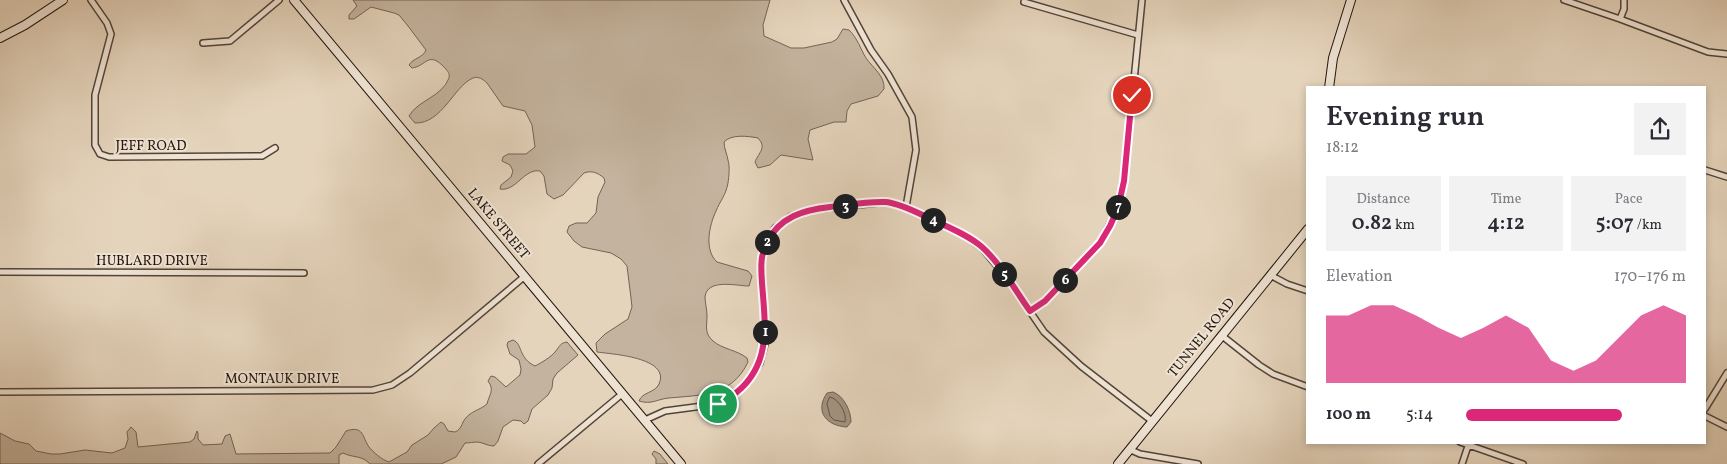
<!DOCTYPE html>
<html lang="en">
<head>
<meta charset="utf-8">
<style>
  :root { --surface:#fff; --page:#f2f2f3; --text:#2b2b33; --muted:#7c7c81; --accent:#db2777 }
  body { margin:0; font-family:Vollkorn,serif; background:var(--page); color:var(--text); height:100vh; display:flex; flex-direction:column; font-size:19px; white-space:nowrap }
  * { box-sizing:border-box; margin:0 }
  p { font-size:16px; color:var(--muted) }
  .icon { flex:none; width:28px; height:28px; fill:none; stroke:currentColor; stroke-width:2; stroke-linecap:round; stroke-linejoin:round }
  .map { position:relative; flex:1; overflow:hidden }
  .details { position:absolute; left:1306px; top:86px; width:400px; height:358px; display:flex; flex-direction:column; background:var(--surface); border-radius:0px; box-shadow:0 2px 8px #0003 }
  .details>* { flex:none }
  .pin { position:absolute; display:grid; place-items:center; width:42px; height:42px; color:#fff; margin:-21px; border:2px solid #fff; border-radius:50%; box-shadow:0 1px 5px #0007 }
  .km { position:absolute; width:25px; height:25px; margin:-12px; border-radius:50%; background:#222; color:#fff; font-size:14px; line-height:25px; text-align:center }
  .round { display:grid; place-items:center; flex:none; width:52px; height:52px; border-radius:0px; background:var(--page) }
  .head { display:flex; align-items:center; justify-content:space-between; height:85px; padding:0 20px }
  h1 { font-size:28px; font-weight:600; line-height:38px }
  .metrics { display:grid; grid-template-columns:repeat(3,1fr); gap:8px; height:85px; padding:5px 20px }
  .metrics div { display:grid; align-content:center; border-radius:0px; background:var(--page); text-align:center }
  .metrics b { font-size:21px; font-weight:600 }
  .metrics small { font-size:14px; font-weight:400 }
  .metrics p { font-size:14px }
  .chart { height:140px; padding:10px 20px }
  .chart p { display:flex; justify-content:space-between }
  .chart svg { width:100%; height:90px; margin-top:5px; fill:var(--accent); opacity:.7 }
  ul { padding:0 20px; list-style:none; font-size:16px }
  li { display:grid; grid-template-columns:80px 60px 1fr; align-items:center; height:38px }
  li i { height:12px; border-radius:6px; background:var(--accent) }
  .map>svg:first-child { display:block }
  .green { fill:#c4b39e; stroke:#746356 }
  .water { fill:#a39280; stroke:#705f52 }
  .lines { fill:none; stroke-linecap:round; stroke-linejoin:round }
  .shore { stroke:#645246; stroke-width:1 }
  .street-casing { stroke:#544339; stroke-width:8 }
  .secondary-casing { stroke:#24130d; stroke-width:10 }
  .street { stroke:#eee3d3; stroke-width:5 }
  .secondary { stroke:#eee3d3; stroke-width:8 }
  .route-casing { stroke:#fff; stroke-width:10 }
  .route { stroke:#db2777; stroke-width:6 }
  .labels { text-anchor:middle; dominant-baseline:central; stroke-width:4; stroke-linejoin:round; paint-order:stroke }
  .street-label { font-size:14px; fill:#24130d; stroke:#eee3d3 }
</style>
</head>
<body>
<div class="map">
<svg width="1727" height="464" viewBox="0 0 1727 464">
  <rect width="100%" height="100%" fill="#e5d4bc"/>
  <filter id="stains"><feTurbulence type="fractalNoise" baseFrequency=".004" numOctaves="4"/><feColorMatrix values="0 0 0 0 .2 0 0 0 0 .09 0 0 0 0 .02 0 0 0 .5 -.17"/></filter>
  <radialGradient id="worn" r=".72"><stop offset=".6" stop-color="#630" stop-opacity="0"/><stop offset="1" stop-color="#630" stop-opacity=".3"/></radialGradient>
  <path class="green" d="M353,0H770L763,25L764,36L791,48H804L832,42L837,39L843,29L849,30C858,39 860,48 866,58C873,68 885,76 884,89L878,96L851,104L847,111L846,122H834L810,130L808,139L813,160L781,155L770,165L758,168L755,162C759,152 767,148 758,138C748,136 731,134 724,142C724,148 727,154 728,160C730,167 729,176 728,183C726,195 720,201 716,211C709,226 704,250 717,262L748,271L752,276L749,286C737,286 707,278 705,297C705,303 707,309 707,316C707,326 704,333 713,341C722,349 737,350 747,358L748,362C732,396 702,395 669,398C657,399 652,405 639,401C642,392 655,393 659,384C671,357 610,354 597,352L596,343L605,334L628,319L632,307L631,298L627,266L621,259L611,253L582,247L574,241L567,232L569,226L576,223H587L596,213L598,197L605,182L604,178C598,173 592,170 584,173L563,195L554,199L547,194L544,176L540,171C524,168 516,192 500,189L501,185L511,177L513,171L510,165L502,161L503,157L508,154H526L535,147L532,125L525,111L503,106L487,83C483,79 478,76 473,78C454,86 442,124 415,123L409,116C418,100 442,97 449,78C450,73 448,72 445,68C428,50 427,66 412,68L409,65C413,58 423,58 426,50L408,26L399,15L394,13L371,7L354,19H349V15L357,6Z
    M513,340C523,344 518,358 535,366C541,363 551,357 555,352C560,346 560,343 567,342L578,355L557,373L553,379L552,388L548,395L532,409L528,421L524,424L521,421L513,420L503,427L498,441L494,446C488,446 484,443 478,442C473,442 470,443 465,443L456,457L441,464H370C362,455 353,458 343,453L339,455V464H0V433L15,441L29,444L36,451L51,454H60L85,450L112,453L125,448L128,439L127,432L131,427L136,432L138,447L190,442L194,439L197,431L198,433V439L203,445L222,444L225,436L230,434L236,454L330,453L336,447L346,431C364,425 362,437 369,447C373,452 382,460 389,462L407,452L412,445L428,435L434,428L441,422L444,424L448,431L455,432C462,429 461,424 465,419C471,411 480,410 487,404C489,395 495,390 488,381L491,376L495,377L506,387L520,375L521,369L519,360L510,354L507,345L508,342Z
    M654,451L660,454L668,464H656V459L652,454Z"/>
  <path class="water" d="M833,392C844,396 851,411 851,422L847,427C827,426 814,412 827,393Z"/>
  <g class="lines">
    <path class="shore" d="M830,397C839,399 847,413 845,422L834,420L830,416L827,404Z"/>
    <g class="street-casing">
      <path id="street" d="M91,0L107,23L111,34L95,95V145L100,154L109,157L262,156L275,148
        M844,0L871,50L888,74L912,117L916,150L906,207
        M1564,0L1620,19L1708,52L1727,54
        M1024,2L1138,35
        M1620,19L1624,9V0
        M203,43L230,41L279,0
        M1705,170L1727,177
        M0,272L304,273
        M1270,275L1287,284L1308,291
        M1030,311L1045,301L1100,243L1118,208L1124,181L1142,0
        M1221,335L1259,365L1273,374L1308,387
        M0,392L373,390L392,385L410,373L525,276
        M1705,409L1727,373
        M1705,416L1727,427
        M645,420L665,411L718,404L737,392L750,378L760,363L765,344V323L761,262L766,243L775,228L791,216L809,210L887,202L906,207L940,223L966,236L982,248L1007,278L1044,332L1081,366L1152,421
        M1460,442L1523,464
        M1131,450L1140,454L1198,464
        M538,464L622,394
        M1462,464L1468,446"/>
    </g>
    <g class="secondary-casing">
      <path id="secondary" d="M294,0L681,464
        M0,38L25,25L63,0
        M1329,88L1333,58L1351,0
        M1118,464L1308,229"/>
    </g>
    <use href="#street" class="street"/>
    <use href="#secondary" class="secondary"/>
  </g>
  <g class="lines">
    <g class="route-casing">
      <path id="route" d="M718,404C724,400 732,396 737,392C772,363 765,323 762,283C761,269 760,255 767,242C780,217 803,210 830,207C848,205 868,201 886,202C901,204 916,212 929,218C947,227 967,234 982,247C1001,264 1015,290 1030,311L1045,301L1100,243L1110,226L1118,208L1124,181L1132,95"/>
    </g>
    <use href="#route" class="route"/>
  </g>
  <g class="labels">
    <g class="street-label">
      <text x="151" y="146">JEFF ROAD</text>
      <text transform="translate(498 224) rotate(50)">LAKE STREET</text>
      <text x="152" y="261">HUBLARD DRIVE</text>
      <text transform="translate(1202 338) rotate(-51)">TUNNEL ROAD</text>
      <text x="282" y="379">MONTAUK DRIVE</text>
    </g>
  </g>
  <rect width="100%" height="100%" filter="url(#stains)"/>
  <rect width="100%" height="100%" fill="url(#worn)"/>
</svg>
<div class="pin" style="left:718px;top:404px;background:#1e9e55"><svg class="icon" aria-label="arrive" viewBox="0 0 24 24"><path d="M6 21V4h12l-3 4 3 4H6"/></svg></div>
<div class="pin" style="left:1132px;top:95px;background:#d93025"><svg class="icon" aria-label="check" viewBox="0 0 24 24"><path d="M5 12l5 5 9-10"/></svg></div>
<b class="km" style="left:765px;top:332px">1</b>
<b class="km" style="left:767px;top:242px">2</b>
<b class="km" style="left:845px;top:206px">3</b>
<b class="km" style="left:933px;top:220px">4</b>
<b class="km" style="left:1004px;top:274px">5</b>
<b class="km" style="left:1065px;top:280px">6</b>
<b class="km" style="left:1118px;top:207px">7</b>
<section class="details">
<div class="head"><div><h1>Evening run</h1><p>18:12</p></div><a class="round"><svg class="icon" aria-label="share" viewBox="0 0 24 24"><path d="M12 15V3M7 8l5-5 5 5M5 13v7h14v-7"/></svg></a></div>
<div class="metrics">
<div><p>Distance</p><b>0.82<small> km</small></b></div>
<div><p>Time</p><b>4:12</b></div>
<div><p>Pace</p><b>5:07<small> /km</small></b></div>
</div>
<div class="chart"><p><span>Elevation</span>170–176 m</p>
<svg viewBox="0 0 160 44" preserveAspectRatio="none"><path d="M0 44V11L10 11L20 6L30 6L40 11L50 17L60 22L70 17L80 11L90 17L100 33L110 38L120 33L130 22L140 11L150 6L160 11V44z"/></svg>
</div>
<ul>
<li><b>100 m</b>5:14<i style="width:71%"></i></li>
</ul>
</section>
</div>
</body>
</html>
